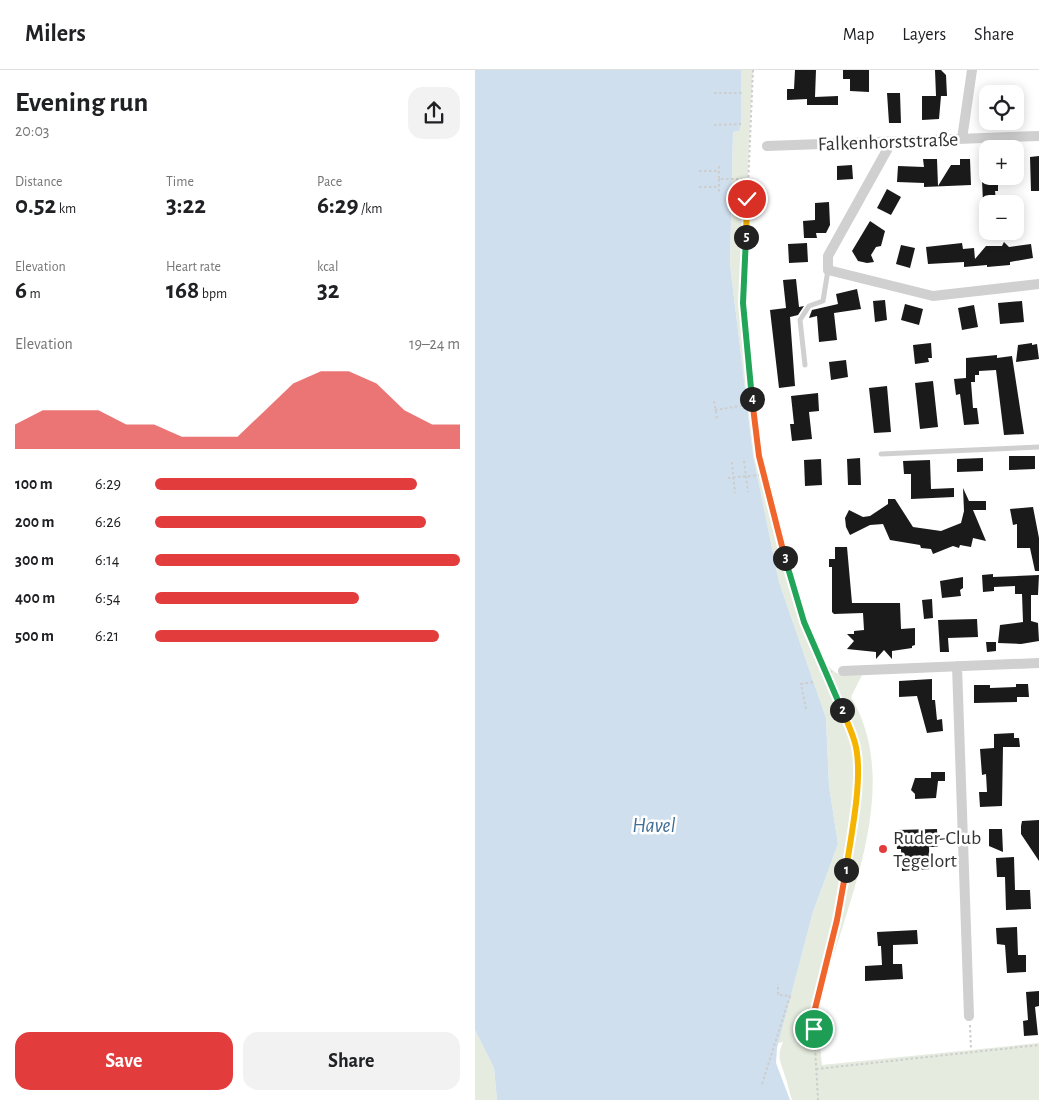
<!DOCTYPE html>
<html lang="en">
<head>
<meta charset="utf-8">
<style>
  :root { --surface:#fff; --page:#f2f2f2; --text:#202124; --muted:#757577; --line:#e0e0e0; --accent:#e33c3c }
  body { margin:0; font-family:"Alegreya Sans",sans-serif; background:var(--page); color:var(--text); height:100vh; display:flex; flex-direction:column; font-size:19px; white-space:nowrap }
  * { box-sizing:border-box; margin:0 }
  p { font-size:16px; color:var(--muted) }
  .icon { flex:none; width:28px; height:28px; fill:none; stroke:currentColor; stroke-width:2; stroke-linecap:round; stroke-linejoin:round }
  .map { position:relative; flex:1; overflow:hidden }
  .sheet { display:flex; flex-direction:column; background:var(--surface); width:475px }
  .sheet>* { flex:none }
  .controls { position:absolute; left:504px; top:15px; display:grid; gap:10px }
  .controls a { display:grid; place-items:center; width:45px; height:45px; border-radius:10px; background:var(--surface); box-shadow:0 2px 12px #0003; font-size:25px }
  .pin { position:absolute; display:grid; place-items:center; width:42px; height:42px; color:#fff; margin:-21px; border:2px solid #fff; border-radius:50%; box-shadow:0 1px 5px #0007 }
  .km { position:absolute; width:25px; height:25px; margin:-12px; border-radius:50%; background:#222; color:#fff; font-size:14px; line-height:25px; text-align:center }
  .round { display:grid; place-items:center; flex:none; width:52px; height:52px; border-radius:15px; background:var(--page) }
  .overview { display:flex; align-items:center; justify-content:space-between; height:85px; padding:0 15px }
  h1 { font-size:28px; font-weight:600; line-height:38px }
  .stats { display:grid; grid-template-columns:repeat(3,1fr); gap:8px; height:85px; padding:5px 15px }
  .stats div { display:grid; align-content:center }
  .stats b { font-size:25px; font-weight:600 }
  .stats small { font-size:14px; font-weight:400 }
  .stats p { font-size:14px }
  .chart { height:140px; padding:10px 15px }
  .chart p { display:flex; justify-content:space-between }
  .chart svg { width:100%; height:90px; margin-top:5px; fill:var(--accent); opacity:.7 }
  .primary-button { display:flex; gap:10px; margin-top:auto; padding:10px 15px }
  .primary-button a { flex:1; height:58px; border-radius:15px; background:var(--accent); color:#fff; font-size:20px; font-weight:600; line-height:58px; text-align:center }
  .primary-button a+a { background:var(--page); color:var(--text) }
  ul { padding:0 15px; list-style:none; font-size:16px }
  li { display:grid; grid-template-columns:80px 60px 1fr; align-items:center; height:38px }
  li i { height:12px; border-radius:6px; background:var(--accent) }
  header { display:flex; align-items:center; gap:30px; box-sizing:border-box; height:70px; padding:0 25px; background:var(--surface); border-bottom:1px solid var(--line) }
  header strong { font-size:24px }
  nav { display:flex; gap:28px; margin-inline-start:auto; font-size:18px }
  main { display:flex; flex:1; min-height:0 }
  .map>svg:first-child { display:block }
  .green { fill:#e5ecdf }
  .water { fill:#cfdfed }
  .building { fill:#1a1a1a }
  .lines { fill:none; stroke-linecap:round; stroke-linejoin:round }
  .path { stroke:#cdcdcd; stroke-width:2; stroke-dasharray:2.5 2.5; stroke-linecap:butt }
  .lane { stroke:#d0d0d0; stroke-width:5 }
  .street { stroke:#d0d0d0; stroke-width:10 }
  .split-1-casing { stroke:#fff; stroke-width:10 }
  .split-2-casing { stroke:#fff; stroke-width:10 }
  .split-3-casing { stroke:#fff; stroke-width:10 }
  .split-4-casing { stroke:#fff; stroke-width:10 }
  .split-5-casing { stroke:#fff; stroke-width:10 }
  .split-6-casing { stroke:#fff; stroke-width:10 }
  .split-1 { stroke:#f0652b; stroke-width:6 }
  .split-2 { stroke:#f5b400; stroke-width:6 }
  .split-3 { stroke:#22a559; stroke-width:6 }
  .split-4 { stroke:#f0652b; stroke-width:6 }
  .split-5 { stroke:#22a559; stroke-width:6 }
  .split-6 { stroke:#f5b400; stroke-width:6 }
  .poi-dot { fill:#e33c3c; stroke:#fff; stroke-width:2 }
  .labels { text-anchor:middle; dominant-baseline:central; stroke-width:5; stroke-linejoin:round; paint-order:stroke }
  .street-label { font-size:20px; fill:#333; stroke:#fff }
  .poi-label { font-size:20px; fill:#333; stroke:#fff; text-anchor:start }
  .water-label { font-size:21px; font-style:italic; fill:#406e95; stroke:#fff }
</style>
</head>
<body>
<header>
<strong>Milers</strong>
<nav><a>Map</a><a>Layers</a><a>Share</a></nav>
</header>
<main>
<section class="sheet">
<div class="overview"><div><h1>Evening run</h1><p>20:03</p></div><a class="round"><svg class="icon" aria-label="share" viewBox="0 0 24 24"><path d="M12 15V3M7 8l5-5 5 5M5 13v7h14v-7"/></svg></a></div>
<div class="stats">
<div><p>Distance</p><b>0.52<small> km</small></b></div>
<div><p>Time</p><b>3:22</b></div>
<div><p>Pace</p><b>6:29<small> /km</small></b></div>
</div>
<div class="stats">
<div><p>Elevation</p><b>6<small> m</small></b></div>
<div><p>Heart rate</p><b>168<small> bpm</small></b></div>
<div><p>kcal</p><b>32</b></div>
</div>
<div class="chart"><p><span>Elevation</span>19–24 m</p>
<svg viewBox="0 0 160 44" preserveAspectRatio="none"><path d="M0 44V32L10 25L20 25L30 25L40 32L50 32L60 38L70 38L80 38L90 25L100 12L110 6L120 6L130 12L140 25L150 32L160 32V44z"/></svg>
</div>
<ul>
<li><b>100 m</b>6:29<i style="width:86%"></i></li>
<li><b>200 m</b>6:26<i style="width:89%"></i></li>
<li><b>300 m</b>6:14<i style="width:100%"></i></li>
<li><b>400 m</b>6:54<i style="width:67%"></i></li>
<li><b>500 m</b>6:21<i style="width:93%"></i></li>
</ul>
<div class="primary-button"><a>Save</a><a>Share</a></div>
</section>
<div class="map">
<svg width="564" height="1030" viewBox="0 0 564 1030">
  <rect width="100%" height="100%" fill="#fff"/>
  <path class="green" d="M266,0H278C275,50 273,101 271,151C270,179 267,207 268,235C273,358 301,480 346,596H354C362,608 374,605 387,605L376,627C430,718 369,836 347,927C342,949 345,974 347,995L564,973V1030H317C314,1022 313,1014 310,1006C306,992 301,988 308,972L303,973L338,842L363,774L354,716L351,648L304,512L278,385L255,194L258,62L264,61Z
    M0,960L19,998L22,1030H0Z"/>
  <path class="water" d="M0,0H266V54L264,61L258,62L255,194L278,385L304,512L351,648L354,716L363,774L338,842L302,978L301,993L315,1030H22L19,998L0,960Z"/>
  <path class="building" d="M320,0H341L340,27L363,26V35H332V29L312,30V19H319Z
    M368,0H394V22L375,21V9H368Z
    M460,0H466L471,5L472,26H466L464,49L447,50V26H461Z
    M412,23H425L426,53H414Z
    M564,86V121H556L555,87Z
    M448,89H462L463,116L476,95H485V89H495L496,115L449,117V113L422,112L423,96L449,97Z
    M377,95L378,109L362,110V96Z
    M523,109V121H520L521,131L508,132L507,110Z
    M412,119L426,127L416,145L402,138Z
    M354,132L355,155L351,163H341L342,168H329L328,151L340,150V133Z
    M395,151L410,161L406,176L401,177L396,185L399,192L392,193L383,191L377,181Z
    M529,172L534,177L556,174L558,188L535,192V195L512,197V195L489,197V192L453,194L451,177L487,173L488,179L499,178L500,189L511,176H527Z
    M332,173L333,192L314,193L313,174Z
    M426,175L440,178L435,198L421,194Z
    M321,209L324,237L329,236L323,245L315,247L320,316L304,318L295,240L311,238L308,210Z
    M382,219L386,239L359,243L362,270L344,272L342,246L334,248L337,240L363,234L361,224Z
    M410,230L412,250L400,252L398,231Z
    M547,231L549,252L525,254L523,233Z
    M430,234L448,239L444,255L426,250Z
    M499,235L503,257L487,260L483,238Z
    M456,273L457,288H453L454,292L440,294L438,275Z
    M557,273V275L562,274L564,289L541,292L543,275Z
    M522,285V288L537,286L549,364L529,365L521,300L504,301V305H500V312H496L498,338H502L504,354L489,355L485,324L481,325L479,309L491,308V288Z
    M371,290L373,307L356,310L354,292Z
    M458,311L463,357L445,359L440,313Z
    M412,316L416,362L399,363L394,318Z
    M343,323L344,341L334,342L337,369L317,371L315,354H319L316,326Z
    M534,386H560V399L534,400Z
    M385,388L386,415H373L372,389Z
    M508,388V401L482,402V389Z
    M346,389L347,415L330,416L329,390Z
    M455,390L456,419L479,418V427L436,429V404H429L428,391Z
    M488,418L494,431H511V440H498L511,471L498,468L496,477L485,475L484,478L478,476L458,484L456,479L446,478L445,475L415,470L408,454L395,455L375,465L371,457L370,448L374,440L388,447L395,446L413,434V429H420L438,457L466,461L486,453L489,441Z
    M558,437L564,468V501H560L555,478H542V454L538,455L535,439Z
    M360,477H372L377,533H425L426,559L440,558V575L437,576V578L417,581V589L409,580L401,589V582L372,579L379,571L372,564H379V561L389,560L388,543L359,544L357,542V497H354V489H360Z
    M518,504V507L564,505L563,525H556V551L563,553L564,571L546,574L523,573L525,555L548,552L547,524H540V516L519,517V521L508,522L507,505Z
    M488,507V518L485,520L486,526L467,528L465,511Z
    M457,529L458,548L449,549L447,530Z
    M502,549L503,567L473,568L474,582H465L463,550Z
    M511,572H521V581L512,582Z
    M457,609V630H460L462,650L467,649L468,661L452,663L442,626L424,627V611Z
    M541,614H553L554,627H542V632L499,633V615H515V618L541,617Z
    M539,663V668H544L545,677H528L527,736L505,737L504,722H512L511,704L507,705L505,679L519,678V664Z
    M456,702H470V711H463L461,728L440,729V724L436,720L440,708H456Z
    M564,750V791L546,764V756L547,751Z
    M462,759L463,777H454L455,799L427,801L426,779H422L421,760Z
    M514,759H527L528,782L514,776Z
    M539,787L540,820H555L556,839L531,840L530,807H522L521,788Z
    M542,857L543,885H551V902L532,903L530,875L522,874L521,858Z
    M442,860L443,874L418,875V894H427L428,909L390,911V896L407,895L406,876H403L402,862Z
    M564,921V936L560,937L563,965L549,966L548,951L553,950L551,922Z"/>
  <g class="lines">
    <path class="path" d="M278,0L268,233L274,305L284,386L309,485L329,552L380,673L383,697L378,758L362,850L340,939L339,959L343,1030
      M239,23H267
      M239,55L266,54
      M244,96V109H267
      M224,101H244
      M244,109V123
      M224,117H244
      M239,331L242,349
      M240,340L271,335
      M269,391L273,422
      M257,392L260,423
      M253,408L285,405
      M350,604L359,601
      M331,639L326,614L339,612
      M495,955L496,980
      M341,999L564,975
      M287,1014L315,926L303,925V914"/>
    <path class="lane" d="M330,295L325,250L334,236L348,231L353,200
      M406,384L564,377"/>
    <path class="street" d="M487,69L497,0
      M417,71L353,186V200L458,226L564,214
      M292,76L564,66
      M482,596L494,946
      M368,601L564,593"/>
  </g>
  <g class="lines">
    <g class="split-1-casing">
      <path id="split-1" d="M339,959L340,939L362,850L371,800"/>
    </g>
    <g class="split-2-casing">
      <path id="split-2" d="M367,640C372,651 377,662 380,673C389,706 376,765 371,800"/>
    </g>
    <g class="split-3-casing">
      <path id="split-3" d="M310,488L329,552L367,640"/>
    </g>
    <g class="split-4-casing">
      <path id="split-4" d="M277,329L284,386L310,488"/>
    </g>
    <g class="split-5-casing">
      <path id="split-5" d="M271,167L268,233L277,329"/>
    </g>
    <g class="split-6-casing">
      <path id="split-6" d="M271,167L272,129"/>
    </g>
    <use href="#split-1" class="split-1"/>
    <use href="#split-2" class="split-2"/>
    <use href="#split-3" class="split-3"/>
    <use href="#split-4" class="split-4"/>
    <use href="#split-5" class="split-5"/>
    <use href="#split-6" class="split-6"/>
  </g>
  <circle class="poi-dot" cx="408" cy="779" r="5"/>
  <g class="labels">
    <g class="street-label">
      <text transform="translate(413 72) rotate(-2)">Falkenhorststraße</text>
    </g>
    <g class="poi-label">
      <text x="418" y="768">Ruder-Club<tspan x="418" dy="23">Tegelort</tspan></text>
    </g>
    <g class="water-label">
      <text x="179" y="755">Havel</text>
    </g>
  </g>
</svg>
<div class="controls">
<a><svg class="icon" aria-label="locate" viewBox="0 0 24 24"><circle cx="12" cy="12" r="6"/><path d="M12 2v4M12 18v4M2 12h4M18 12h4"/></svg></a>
<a>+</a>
<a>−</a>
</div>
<div class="pin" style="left:339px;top:959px;background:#1e9e55"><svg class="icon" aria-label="arrive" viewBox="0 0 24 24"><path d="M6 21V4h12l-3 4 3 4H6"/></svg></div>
<div class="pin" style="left:272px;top:129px;background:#d93025"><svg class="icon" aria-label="check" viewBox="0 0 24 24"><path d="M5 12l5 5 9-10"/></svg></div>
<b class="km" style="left:371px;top:800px">1</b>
<b class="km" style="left:367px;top:640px">2</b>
<b class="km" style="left:310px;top:488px">3</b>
<b class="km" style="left:277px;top:329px">4</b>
<b class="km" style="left:271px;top:167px">5</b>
</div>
</main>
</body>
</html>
